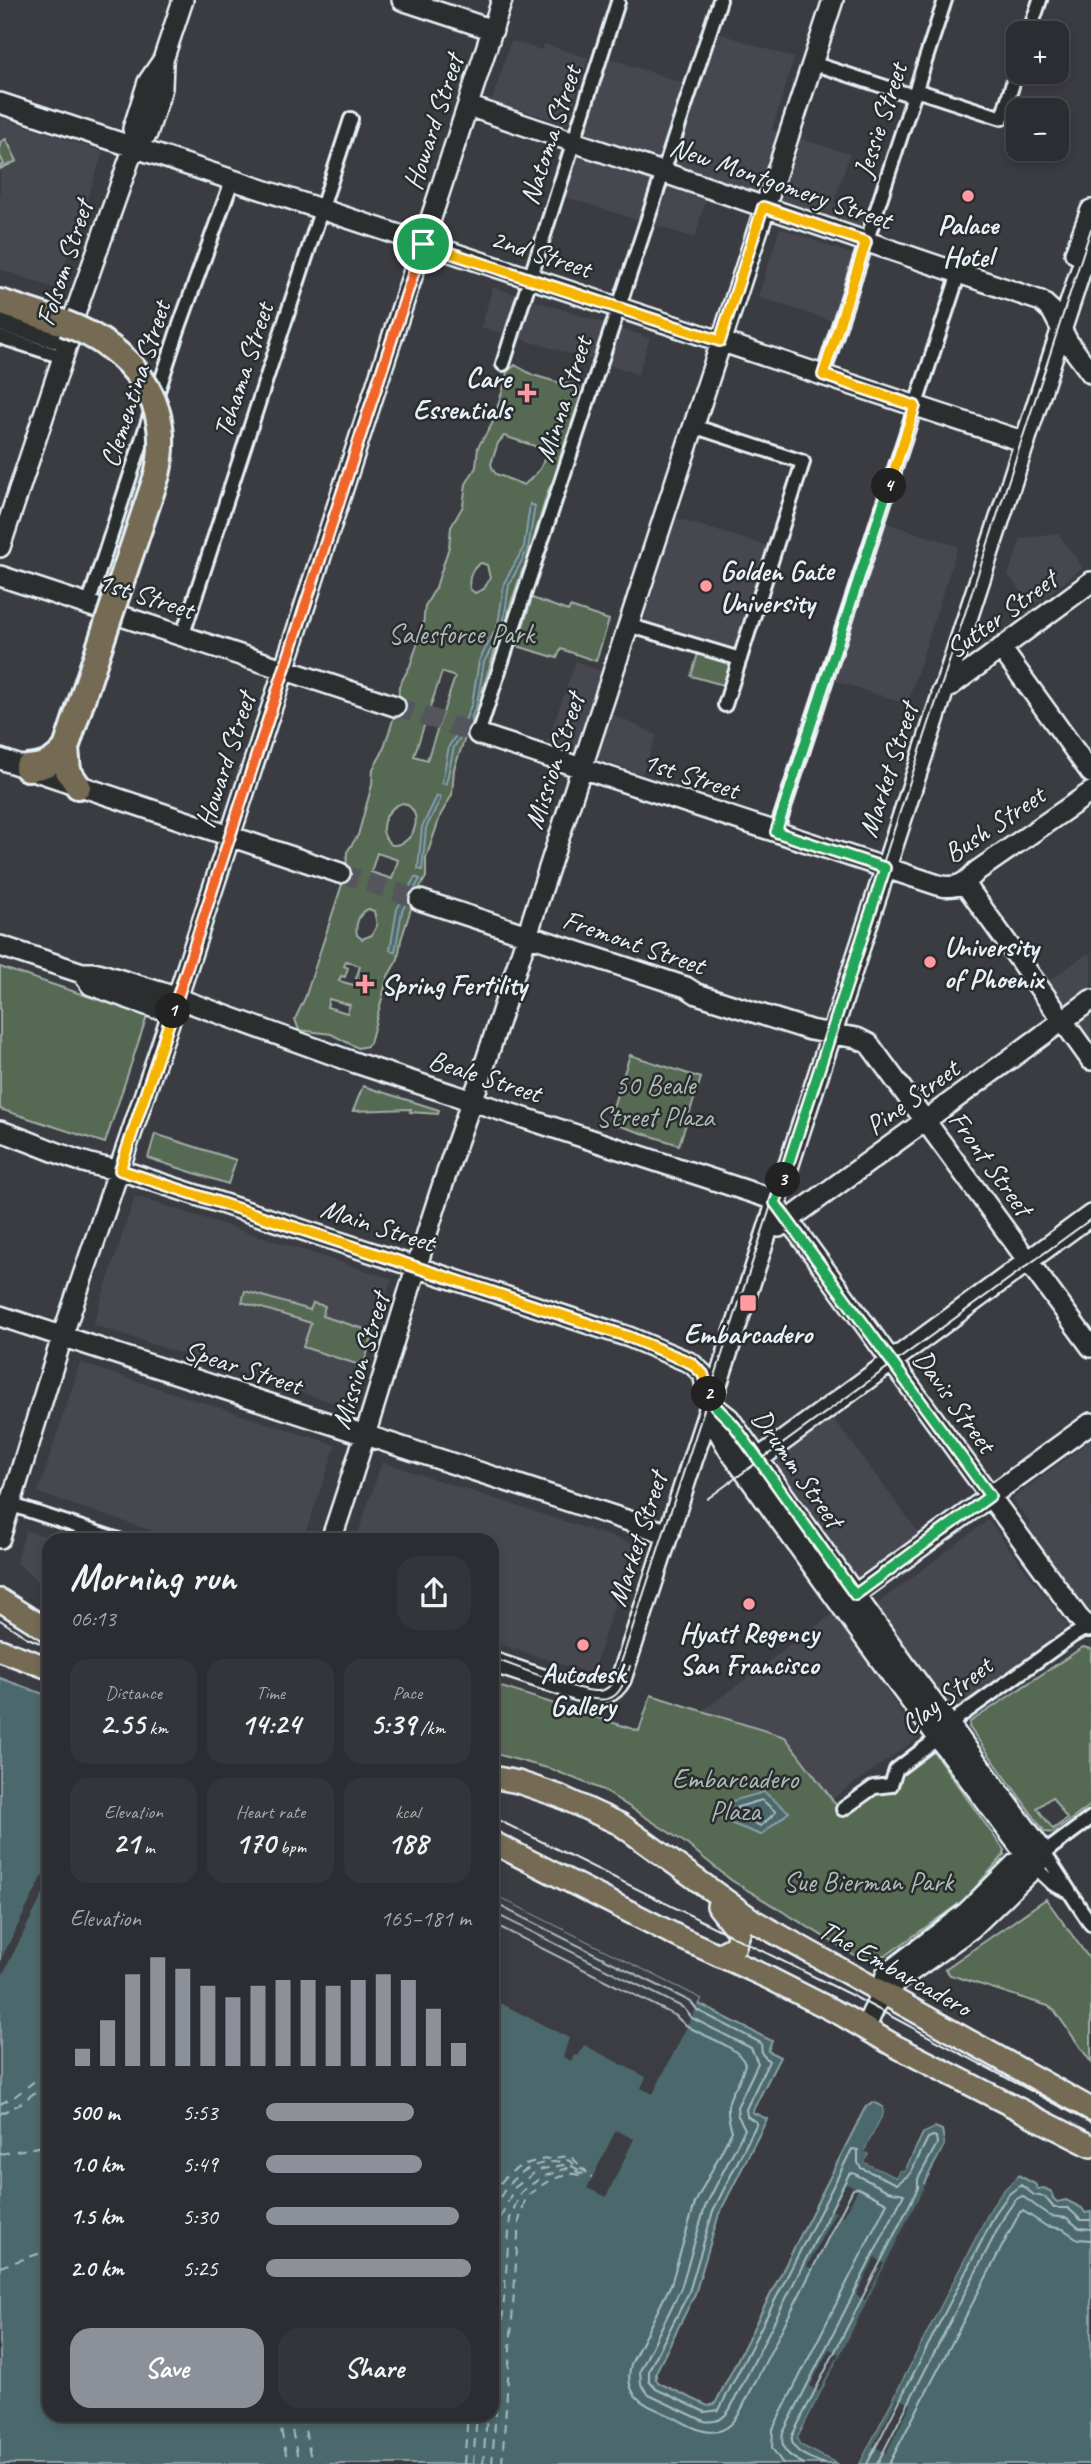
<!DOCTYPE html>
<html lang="en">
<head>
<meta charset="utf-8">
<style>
  :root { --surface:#2c2d32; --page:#34353a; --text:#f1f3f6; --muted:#a6a8ac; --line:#48494d; --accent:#8c9099 }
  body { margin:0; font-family:Caveat,sans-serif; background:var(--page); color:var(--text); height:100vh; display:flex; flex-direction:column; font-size:26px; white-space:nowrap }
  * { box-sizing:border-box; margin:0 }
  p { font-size:23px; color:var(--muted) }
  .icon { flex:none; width:38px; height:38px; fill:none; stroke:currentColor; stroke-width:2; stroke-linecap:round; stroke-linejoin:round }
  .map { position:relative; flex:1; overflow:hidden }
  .sheet { position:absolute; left:42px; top:1533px; width:457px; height:889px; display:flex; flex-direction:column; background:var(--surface); border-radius:21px; box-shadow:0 4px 10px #0003,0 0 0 2px var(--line) }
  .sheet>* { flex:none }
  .fabs { position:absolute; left:1006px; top:21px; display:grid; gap:14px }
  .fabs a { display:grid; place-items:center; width:63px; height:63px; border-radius:14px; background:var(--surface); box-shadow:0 4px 10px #0003,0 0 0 2px var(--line); font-size:35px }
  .pin { position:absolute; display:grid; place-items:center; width:60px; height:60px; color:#fff; margin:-30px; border:4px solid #fff; border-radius:50%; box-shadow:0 2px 7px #0007 }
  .km { position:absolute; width:35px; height:35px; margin:-18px; border-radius:50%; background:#222; color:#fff; font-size:19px; line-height:35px; text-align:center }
  .round { display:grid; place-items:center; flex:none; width:74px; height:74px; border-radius:21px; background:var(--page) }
  .headline { display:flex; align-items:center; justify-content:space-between; height:119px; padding:0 28px }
  h1 { font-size:38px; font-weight:800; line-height:52px }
  .figures { display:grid; grid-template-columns:repeat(3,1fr); gap:10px; height:119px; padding:7px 28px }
  .figures div { display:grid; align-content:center; border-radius:18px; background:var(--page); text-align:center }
  .figures b { font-size:30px; font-weight:800 }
  .figures small { font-size:19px; font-weight:400 }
  .figures p { font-size:19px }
  .chart { height:196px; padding:14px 28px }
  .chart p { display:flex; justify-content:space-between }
  .chart svg { width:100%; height:126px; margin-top:7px; stroke:var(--accent); stroke-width:6 }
  .cta { display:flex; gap:14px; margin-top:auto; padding:14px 28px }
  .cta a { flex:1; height:80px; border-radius:21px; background:var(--accent); color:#fff; font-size:28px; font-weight:800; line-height:80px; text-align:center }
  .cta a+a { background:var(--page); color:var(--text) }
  ul { padding:0 28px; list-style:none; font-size:23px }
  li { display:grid; grid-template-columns:112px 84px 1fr; align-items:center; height:52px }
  li i { height:18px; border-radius:9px; background:var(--accent) }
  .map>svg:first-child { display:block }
  .built { fill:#474750 }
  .green { fill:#566953; stroke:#9fada6; stroke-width:2; fill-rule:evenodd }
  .water { fill:#4b696c; stroke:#8a9fa4; stroke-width:2 }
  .pier { fill:#3b3c42 }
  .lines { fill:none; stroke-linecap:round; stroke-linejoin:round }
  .shore { stroke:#a9bbc0; stroke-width:2 }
  .ferry { stroke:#a9bbc0; stroke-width:2; stroke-dasharray:9 7; stroke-linecap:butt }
  .secondary-tunnel { stroke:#55575d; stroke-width:19; stroke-dasharray:19 10; stroke-linecap:butt }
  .street-casing { stroke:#e8f1f8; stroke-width:18 }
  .secondary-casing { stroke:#e8f1f8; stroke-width:24 }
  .primary-casing { stroke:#e8f1f8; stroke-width:26 }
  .highway-casing { stroke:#e8f1f8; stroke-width:30 }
  .street { stroke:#2a2d2e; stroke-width:12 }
  .secondary { stroke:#2a2d2e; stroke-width:19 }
  .primary { stroke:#746b52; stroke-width:21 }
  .highway { stroke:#746b52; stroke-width:24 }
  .tram { stroke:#e8f1f8; stroke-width:2 }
  .highway-bridge-casing { stroke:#e8f1f8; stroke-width:30; stroke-linecap:butt }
  .highway-bridge { stroke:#746b52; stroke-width:24 }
  .split-1-casing { stroke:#fff; stroke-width:14 }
  .split-2-casing { stroke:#fff; stroke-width:14 }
  .split-3-casing { stroke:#fff; stroke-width:14 }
  .split-4-casing { stroke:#fff; stroke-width:14 }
  .split-5-casing { stroke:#fff; stroke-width:14 }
  .split-1 { stroke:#f0652b; stroke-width:9 }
  .split-2 { stroke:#f5b400; stroke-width:9 }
  .split-3 { stroke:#22a559; stroke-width:9 }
  .split-4 { stroke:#22a559; stroke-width:9 }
  .split-5 { stroke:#f5b400; stroke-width:9 }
  .poi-dot { fill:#ff9aa2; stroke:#2a2d2e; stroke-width:2.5 }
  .labels { text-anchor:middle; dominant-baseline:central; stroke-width:5; stroke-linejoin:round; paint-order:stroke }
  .street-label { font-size:28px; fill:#e8f1f8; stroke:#2a2d2e }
  .poi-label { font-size:28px; font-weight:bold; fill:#e8f1f8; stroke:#2a2d2e }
  .park-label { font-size:28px; fill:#aebbb6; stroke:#2a2d2e }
</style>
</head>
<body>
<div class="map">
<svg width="1091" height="2464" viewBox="0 0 1091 2464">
  <rect width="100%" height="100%" fill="#3b3c42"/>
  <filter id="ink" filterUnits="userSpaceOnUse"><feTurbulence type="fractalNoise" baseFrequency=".0143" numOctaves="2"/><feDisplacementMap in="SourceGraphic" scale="14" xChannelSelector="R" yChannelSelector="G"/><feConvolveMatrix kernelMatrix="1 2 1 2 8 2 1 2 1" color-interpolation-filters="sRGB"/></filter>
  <g filter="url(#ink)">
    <path class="built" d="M713,31L794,58L772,130L850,154L834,202L872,216L866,231L670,166Z
      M511,41L542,50L544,44L588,58L567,124L492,101Z
      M608,58L683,83L654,177L707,194L695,238L559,195L586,128Z
      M0,117L103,152L57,289L0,269Z
      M780,228L854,255L832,321L758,297Z
      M493,287L650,338L638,374L481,327Z
      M675,518L771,547L737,654L643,625Z
      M883,522L958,546L907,704L832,680Z
      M1058,533L1083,568L1033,606L1008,575L1021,539Z
      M576,661L600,671L592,705L657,735L642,774L547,742Z
      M1088,953L1091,956V1042L1046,983Z
      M135,1196L392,1279L350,1408L93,1325Z
      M80,1363L336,1445L303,1540H180L38,1493Z
      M833,1418L922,1537L858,1582L773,1464Z
      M1091,1440V1617H1090L1024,1529L1031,1524L1012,1499Z
      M382,1462L634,1544L592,1674L492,1642V1540H356Z
      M988,1520L1068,1626L954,1712L874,1606Z
      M26,1530L58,1540H49V1591L16,1562Z
      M834,1613L918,1738L831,1800L785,1737L701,1712Z"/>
    <path class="green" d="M6,139L17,161L0,169V166L4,164L0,156V142Z
      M515,365L533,375L560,383L574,384L579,388L581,397L559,460L558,472L548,491L536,531L532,555L522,571L509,609L506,632L495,650L482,691L479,711L468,729L454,769L452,795L441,814L426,858V877L415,896L401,940L398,959L388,976L370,1043L367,1046L358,1048L331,1034L299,1030L295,1019L305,998L346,872L347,852L358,835L372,785L373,769L382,753L398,705L399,686L410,666L423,627L425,606L436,587L449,547L451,527L463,506L466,484L476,467L478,447L492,424L504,386L507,372ZM504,436L544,449C547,466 535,475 524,485L496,474L493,470L491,464L498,443ZM481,563L487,565L490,578L484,589L475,593L470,589C468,579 471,568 481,563ZM442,672L455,677L427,760L414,756ZM403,803C426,811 415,846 392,845C375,833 384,808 403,803ZM377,853L398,860L392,879L371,872ZM368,909L374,911L377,925L372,935L362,939L357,935C355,925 358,914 368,909ZM346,961L360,966L354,985L339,981L341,976L345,977L348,968L344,966ZM329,999L350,1005L347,1013L327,1007Z
      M532,598L568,611L570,607L609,620L596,661L561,649L557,658L517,646Z
      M698,654L734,665L727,686L691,676Z
      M0,967L147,1016L105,1143L0,1109Z
      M630,1055L701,1078L679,1145L608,1122Z
      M363,1086L439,1110L438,1114L410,1112L411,1109L353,1111Z
      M155,1134L236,1160L228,1184L148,1158Z
      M245,1291L310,1310L313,1303L325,1306L322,1316L374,1332L363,1366L303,1347L311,1323L242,1302Z
      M1083,1647L1091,1649V1805L1053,1833L1045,1832L969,1727L970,1722ZM1052,1797L1067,1819L1053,1829L1037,1808Z
      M492,1684L639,1731L651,1695L785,1737L844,1815L933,1751L1004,1850V1855L964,1900L888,1954L873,1958L854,1955L731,1880L684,1842L603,1790L551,1769L492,1753Z
      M1046,1899L1091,1961V2062L1054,2010L1048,2006L950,1975L945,1969Z"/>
    <path class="water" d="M530,504L535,506L528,549L509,585L503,627L484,662L477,704L469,724L454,747L446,784L442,783L449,746L464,723L472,703L479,661L498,625L504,583L524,547Z
      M437,796L441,798L426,828L422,870L418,869L422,827Z
      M415,877L420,879L402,911L395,952L390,950L397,909Z
      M0,1678L49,1696V2415H492V1894L701,1999L699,2004L772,2041L768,2051L780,2057L752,2112L767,2119L719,2214L695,2294L656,2372V2379L659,2383L708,2406L715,2404L866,2106L873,2102L883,2107L884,2113L865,2151L869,2154L865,2162L896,2177L900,2169L904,2171L923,2133L935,2127L942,2130L945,2145L924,2183L927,2185L798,2438L800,2444L839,2464H0Z
      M764,1792L789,1812L761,1835L722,1820L732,1801Z
      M1018,2175L1035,2184L1038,2189L1044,2188L1052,2192L1053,2198L1057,2202L1066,2200L1082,2208L1085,2213L1091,2212V2464H859L991,2207L1003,2190Z"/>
    <path class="pier" d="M49,1863V1882L0,1980V1961Z
      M492,1894L701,1999L653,2094L641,2088L646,2077L584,2045L578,2056L574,2055L571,2061L563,2057L569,2038L492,1999Z
      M882,2103L887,2106L888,2114L869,2150L872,2154L869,2160L881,2167L895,2173L898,2167L902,2166L920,2131L931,2125L935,2127L922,2133L904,2171L900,2170L896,2177L864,2162L869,2154L864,2152L884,2113Z
      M616,2130L634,2139L606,2197L587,2188Z
      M944,2131L946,2133L948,2145L929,2182L930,2187L801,2439L843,2464H839L800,2444L798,2438L945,2145Z
      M1015,2173L1018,2175L1003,2190L991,2207L859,2464H856L988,2206L1001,2187Z
      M846,2184L858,2189L844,2216L839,2215L840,2217L814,2269L807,2266L834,2214L837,2213L832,2210Z
      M875,2258L884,2263L865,2300L856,2295Z
      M829,2349L839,2354L819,2391L810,2386Z
      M898,2398L911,2404L886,2453L873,2446Z"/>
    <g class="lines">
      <path class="shore" d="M762,1800L776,1812L761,1826L734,1816L738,1807Z
        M492,1902L691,2002L697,2010L761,2043L762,2054L769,2061L746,2109L747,2116L756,2122V2125L713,2211L689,2292L649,2370V2381L656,2389L705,2412L719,2410L852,2149L858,2150V2163L861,2168L897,2184L910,2174L928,2138L933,2136L936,2137L937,2144L918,2179V2188L792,2436C789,2452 811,2458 824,2464
        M492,1912L684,2008L692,2018L751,2048L758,2063L737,2107L738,2116L745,2129L705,2207L681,2288L640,2371L641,2384L649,2395L704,2421C715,2423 724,2419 730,2409L849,2174L853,2173L888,2191L904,2194L783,2433C779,2450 790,2457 804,2464
        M492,1923L676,2016C693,2037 736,2041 745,2064C737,2096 720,2094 732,2131L695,2203L671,2284L631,2364C622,2400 648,2405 673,2417C697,2430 721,2444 739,2414L853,2189L858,2188L887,2203L773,2429L772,2448L783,2464
        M867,2464L997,2211L1009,2194L1021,2185L1034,2195L1045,2197L1054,2208H1068L1081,2220H1091
        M877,2464L1005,2215L1015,2200L1022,2196L1050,2216L1067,2218L1079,2228L1091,2229
        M889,2464L1020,2212L1023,2211L1046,2226L1063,2229L1078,2239L1091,2240"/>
      <path class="ferry" d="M0,2104L14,2097L49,2070
        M0,2114L18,2105L49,2082
        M0,2154L49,2145
        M492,2197C509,2162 534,2160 570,2156L586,2171
        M492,2228C494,2201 508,2176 534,2166C544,2162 558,2162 568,2160L589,2174
        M0,2267L44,2252L49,2244
        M492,2345L501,2217L514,2188L538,2170L568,2164L585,2173
        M278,2415L288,2464
        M289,2415L299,2464
        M302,2415L312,2464
        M464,2464L468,2415
        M473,2464L477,2415
        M483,2464L487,2415
        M492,2464L510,2218L521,2192L542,2177L567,2168L592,2177
        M502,2464L519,2221L526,2197L545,2183L568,2173L585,2176"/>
      <path class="secondary-tunnel" d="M395,706L478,734
        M340,873L420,900"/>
      <g class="street-casing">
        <path id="street" d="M1029,33L1040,0
          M812,63L907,94L922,92L1002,118L1018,67
          M0,337L63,357
          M503,364L618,2
          M823,375L945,0
          M693,426L803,462L725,705
          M88,605L178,330L233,178
          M628,625L740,659
          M182,637L351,119
          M478,734L720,0
          M776,832L959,273
          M0,1501L119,1540
          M843,1809L874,1787L891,1785L896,1770L938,1738L960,1716L1072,1636L1088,1627L1091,1630
          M1091,1818L1044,1853C1061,1877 1074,1900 1091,1924
          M1035,1867L1053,1884L1067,1891"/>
      </g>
      <g class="secondary-casing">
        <path id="secondary" d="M402,0L493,30
          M0,103L1025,442
          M468,106L1041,301L1052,311L1068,342L1091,373
          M136,141L147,134L162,88L163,62
          M1075,253L1091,210
          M0,321L55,338L62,336L70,328
          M0,547L71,333L70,328L136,141L133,129L148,82L163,60L183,0
          M0,576L395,706
          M1001,648L1091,773
          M942,692L1091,582
          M478,734L941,886C958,888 965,884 977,871L1091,792
          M0,759L340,873
          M965,884L1091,1060
          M420,900L686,987L697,994L810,1030L857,1038L869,1044L1091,1347
          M0,946L82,973H98L160,992L356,1063L769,1198L798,1233L1079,1618L1088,1627L1091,1626
          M82,973L91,985L155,1008L177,998
          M0,1131C40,1144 78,1165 120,1170L629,1337L691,1363L703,1374L715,1425L729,1450L894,1679L1035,1867
          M779,1227L1091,1000
          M0,1316L669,1534
          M711,1404L729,1418L736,1428L906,1666L1044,1853
          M750,1465L1091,1215
          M0,1538L62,1337L170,1020L502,0
          M331,1540C383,1388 422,1232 479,1082L833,0
          M846,1601L1091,1423
          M492,1662L587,1694C603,1696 613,1693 621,1679L1091,239
          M882,1992L972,1928L1035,1867L1041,1858
          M865,2028L882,1992L886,1974L967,1912L1015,1864L1026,1856L1039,1854"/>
      </g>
      <g class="primary-casing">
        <path id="primary" d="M0,1600L49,1631
          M0,1650L49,1668
          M492,1777L518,1782L559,1796L620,1824L754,1921L1091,2109
          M492,1842L683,1939L769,1978L844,2016L895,2046L1091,2146
          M718,1955L735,1946L739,1933L718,1906"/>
      </g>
      <g class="highway-casing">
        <path id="highway" d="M0,302L64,323
          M27,768C45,767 54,762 66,748
          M78,786L68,771L66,748L104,633"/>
      </g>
      <use href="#street" class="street"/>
      <use href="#secondary" class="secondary"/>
      <use href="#primary" class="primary"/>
      <use href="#highway" class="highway"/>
      <path class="tram" d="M707,1499L1091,1219
        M0,1620L26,1637L49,1647
        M492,1658C513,1665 580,1693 599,1691C609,1690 614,1681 618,1672L1091,229
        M585,1697C616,1706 621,1692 630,1666
        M492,1817L853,1996L1091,2123"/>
      <g class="highway-bridge-casing">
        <path id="highway-bridge" d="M64,323C131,348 175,401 157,475L104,633"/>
      </g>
      <use href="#highway-bridge" class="highway-bridge"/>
    </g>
  </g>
  <g class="lines" filter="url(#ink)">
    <g class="split-1-casing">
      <path id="split-1" d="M173,1011L423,244"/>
    </g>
    <g class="split-2-casing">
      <path id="split-2" d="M173,1011L120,1170L629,1337L691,1363L703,1374L709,1394"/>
    </g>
    <g class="split-3-casing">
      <path id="split-3" d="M709,1394C712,1407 727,1416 736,1428L855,1595L990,1496L775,1203L783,1180"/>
    </g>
    <g class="split-4-casing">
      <path id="split-4" d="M783,1180L885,868L776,832L889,486"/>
    </g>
    <g class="split-5-casing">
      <path id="split-5" d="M423,244L720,341L763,207L866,242L823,375L915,406L889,486"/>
    </g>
    <use href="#split-1" class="split-1"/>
    <use href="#split-2" class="split-2"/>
    <use href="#split-3" class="split-3"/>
    <use href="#split-4" class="split-4"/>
    <use href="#split-5" class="split-5"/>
  </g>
  <g class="poi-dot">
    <circle cx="968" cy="196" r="7"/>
    <path d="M523.5 382.5h7v7h7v7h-7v7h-7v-7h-7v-7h7z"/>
    <circle cx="706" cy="586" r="7"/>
    <circle cx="930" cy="962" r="7"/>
    <path d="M361.5 973.5h7v7h7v7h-7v7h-7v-7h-7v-7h7z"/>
    <rect x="739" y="1294" width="18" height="18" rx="3.5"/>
    <circle cx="749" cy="1604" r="7"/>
    <circle cx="583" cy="1645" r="7"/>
  </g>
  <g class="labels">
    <g class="street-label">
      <text transform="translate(880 120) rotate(-72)">Jessie Street</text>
      <text transform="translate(433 122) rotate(-72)">Howard Street</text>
      <text transform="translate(550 135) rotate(-72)">Natoma Street</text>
      <text transform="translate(781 183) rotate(19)">New Montgomery Street</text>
      <text transform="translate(541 253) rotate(18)">2nd Street</text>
      <text transform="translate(64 263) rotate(-72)">Folsom Street</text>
      <text transform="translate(243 370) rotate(-72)">Tehama Street</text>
      <text transform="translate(135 384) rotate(-72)">Clementina Street</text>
      <text transform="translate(563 399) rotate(-72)">Minna Street</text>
      <text transform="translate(146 595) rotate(18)">1st Street</text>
      <text transform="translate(1001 614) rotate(-36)">Sutter Street</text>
      <text transform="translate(225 760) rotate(-72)">Howard Street</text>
      <text transform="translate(554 761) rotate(-72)">Mission Street</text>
      <text transform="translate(888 770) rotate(-72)">Market Street</text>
      <text transform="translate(691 775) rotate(18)">1st Street</text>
      <text transform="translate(994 824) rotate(-34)">Bush Street</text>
      <text transform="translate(634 942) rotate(19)">Fremont Street</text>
      <text transform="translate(485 1076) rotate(18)">Beale Street</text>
      <text transform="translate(912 1097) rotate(-36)">Pine Street</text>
      <text transform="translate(991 1163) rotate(54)">Front Street</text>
      <text transform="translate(378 1225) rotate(18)">Main Street</text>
      <text transform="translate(360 1361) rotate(-73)">Mission Street</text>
      <text transform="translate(243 1367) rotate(18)">Spear Street</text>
      <text transform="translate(955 1401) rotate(54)">Davis Street</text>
      <text transform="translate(798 1468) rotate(55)">Drumm Street</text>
      <text transform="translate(637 1539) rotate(-72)">Market Street</text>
      <text transform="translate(946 1695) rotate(-38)">Clay Street</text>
      <text transform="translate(895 1968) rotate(29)">The Embarcadero</text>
    </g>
    <g class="poi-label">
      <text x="968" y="224">Palace<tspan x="968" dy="32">Hotel</tspan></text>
      <text x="511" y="377" text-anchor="end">Care<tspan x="511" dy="32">Essentials</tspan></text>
      <text x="720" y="570" text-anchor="start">Golden Gate<tspan x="720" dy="32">University</tspan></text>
      <text x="944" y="946" text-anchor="start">University<tspan x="944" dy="32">of Phoenix</tspan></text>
      <text x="381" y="984" text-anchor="start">Spring Fertility</text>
      <text x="748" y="1333">Embarcadero</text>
      <text x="749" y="1632">Hyatt Regency<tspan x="749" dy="32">San Francisco</tspan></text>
      <text x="583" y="1673">Autodesk<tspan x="583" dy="32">Gallery</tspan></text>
    </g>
    <g class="park-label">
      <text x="461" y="633">Salesforce Park</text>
      <text x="655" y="1084">50 Beale<tspan x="655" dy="32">Street Plaza</tspan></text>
      <text x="735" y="1778">Embarcadero<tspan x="735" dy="32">Plaza</tspan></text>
      <text x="868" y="1881">Sue Bierman Park</text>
    </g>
  </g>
</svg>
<div class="fabs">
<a>+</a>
<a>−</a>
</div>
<div class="pin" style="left:423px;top:244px;background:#1e9e55"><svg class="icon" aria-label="arrive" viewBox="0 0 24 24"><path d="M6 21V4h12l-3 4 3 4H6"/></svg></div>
<b class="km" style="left:173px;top:1011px">1</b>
<b class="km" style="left:709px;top:1394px">2</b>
<b class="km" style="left:783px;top:1180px">3</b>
<b class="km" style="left:889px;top:486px">4</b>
<section class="sheet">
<div class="headline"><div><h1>Morning run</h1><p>06:13</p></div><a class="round"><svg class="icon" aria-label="share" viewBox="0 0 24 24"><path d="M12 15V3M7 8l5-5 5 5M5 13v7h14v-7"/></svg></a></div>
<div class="figures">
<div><p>Distance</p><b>2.55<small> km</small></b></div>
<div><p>Time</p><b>14:24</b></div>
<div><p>Pace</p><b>5:39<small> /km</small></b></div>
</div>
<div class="figures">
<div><p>Elevation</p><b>21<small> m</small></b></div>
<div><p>Heart rate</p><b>170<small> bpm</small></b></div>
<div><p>kcal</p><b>188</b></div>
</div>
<div class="chart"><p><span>Elevation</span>165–181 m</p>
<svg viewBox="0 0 160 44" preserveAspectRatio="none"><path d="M5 44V38M15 44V28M25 44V12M35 44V6M45 44V10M55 44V16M65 44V20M75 44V16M85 44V14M95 44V14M105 44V16M115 44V14M125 44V12M135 44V14M145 44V24M155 44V36"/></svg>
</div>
<ul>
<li><b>500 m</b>5:53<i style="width:72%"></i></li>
<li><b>1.0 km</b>5:49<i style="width:76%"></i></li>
<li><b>1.5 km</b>5:30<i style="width:94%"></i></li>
<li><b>2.0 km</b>5:25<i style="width:100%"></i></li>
</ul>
<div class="cta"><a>Save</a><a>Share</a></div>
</section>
</div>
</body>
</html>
